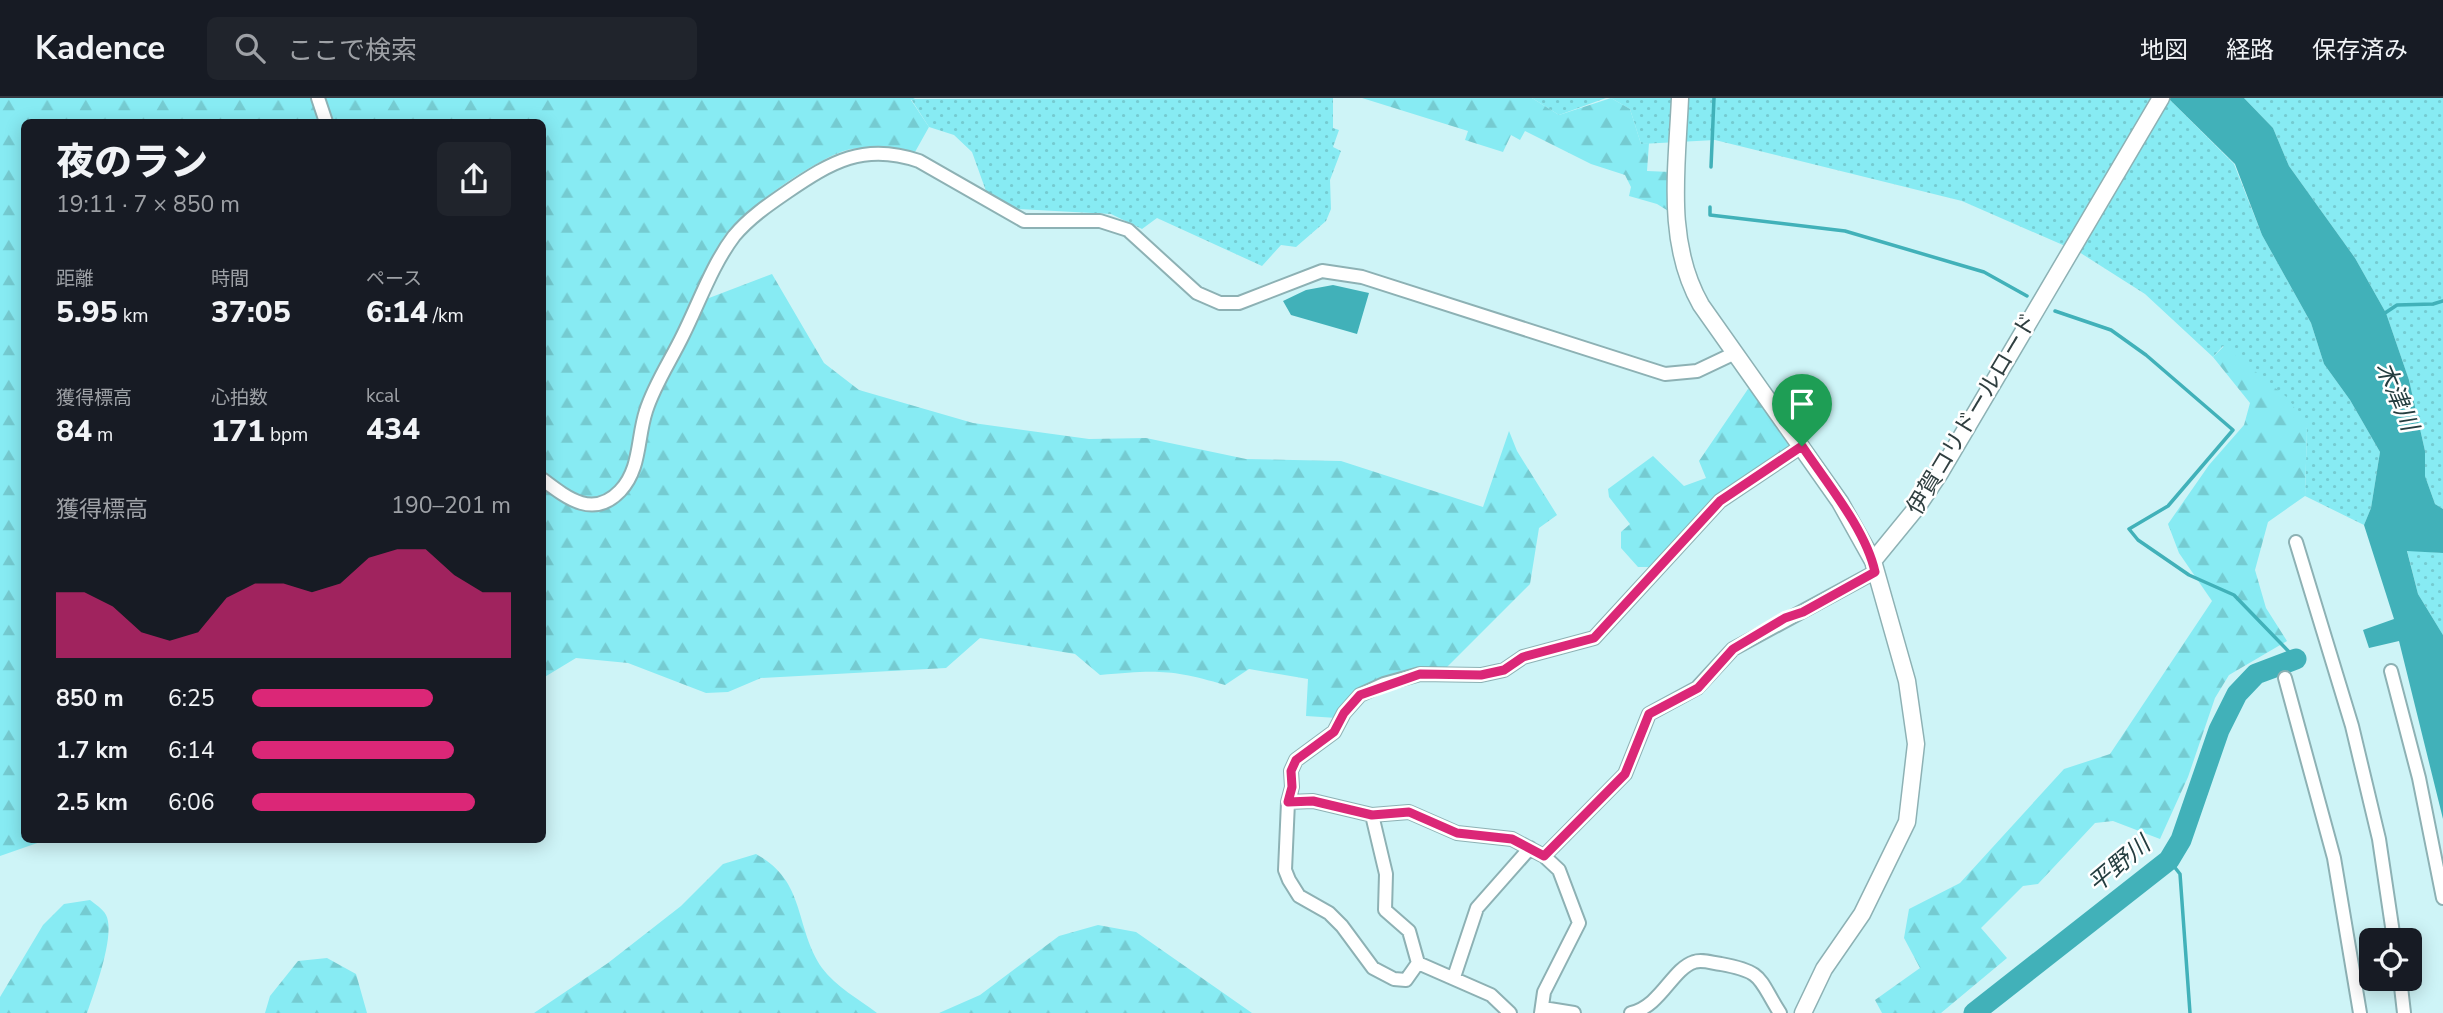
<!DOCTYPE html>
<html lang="ja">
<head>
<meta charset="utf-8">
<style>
  :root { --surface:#171b24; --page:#20242c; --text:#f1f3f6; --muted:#9ea1a6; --line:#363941; --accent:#db2777 }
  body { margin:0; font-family:"Nunito Sans","Noto Sans JP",sans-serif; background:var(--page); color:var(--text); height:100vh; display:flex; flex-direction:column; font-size:26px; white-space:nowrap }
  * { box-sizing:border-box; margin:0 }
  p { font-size:23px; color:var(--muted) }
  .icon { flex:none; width:38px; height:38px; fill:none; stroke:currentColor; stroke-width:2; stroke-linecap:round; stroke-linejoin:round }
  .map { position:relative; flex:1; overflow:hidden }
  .details { position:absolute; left:21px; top:21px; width:525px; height:724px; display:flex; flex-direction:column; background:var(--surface); border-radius:10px; box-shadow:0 4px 18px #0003 }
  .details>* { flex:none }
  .fabs { position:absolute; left:2359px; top:830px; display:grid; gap:14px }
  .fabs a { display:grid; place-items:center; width:63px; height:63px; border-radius:10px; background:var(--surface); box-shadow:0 4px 18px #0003; font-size:35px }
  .pin { position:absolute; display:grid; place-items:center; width:60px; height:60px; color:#fff; margin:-72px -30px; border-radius:50% 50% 50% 0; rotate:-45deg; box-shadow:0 0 7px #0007 }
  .pin .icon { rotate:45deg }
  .round { display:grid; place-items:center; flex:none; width:74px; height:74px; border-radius:10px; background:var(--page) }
  .overview { display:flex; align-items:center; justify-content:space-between; height:119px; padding:0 35px }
  h1 { font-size:38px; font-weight:800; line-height:52px }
  .stats { display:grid; grid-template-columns:repeat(3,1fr); gap:10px; height:119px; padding:7px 35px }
  .stats div { display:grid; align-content:center }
  .stats b { font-size:30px; font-weight:800 }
  .stats small { font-size:19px; font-weight:400 }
  .stats p { font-size:19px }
  .chart { height:196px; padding:14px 35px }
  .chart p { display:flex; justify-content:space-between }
  .chart svg { width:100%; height:126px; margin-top:7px; fill:var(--accent); opacity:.7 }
  ul { padding:0 35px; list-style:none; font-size:23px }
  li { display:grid; grid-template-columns:112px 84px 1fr; align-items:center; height:52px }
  li i { height:18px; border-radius:9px; background:var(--accent) }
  header { display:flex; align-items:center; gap:42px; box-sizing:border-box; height:98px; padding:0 35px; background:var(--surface); border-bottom:2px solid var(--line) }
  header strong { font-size:33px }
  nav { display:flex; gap:38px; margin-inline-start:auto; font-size:24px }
  .search { width:490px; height:63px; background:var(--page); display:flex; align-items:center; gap:18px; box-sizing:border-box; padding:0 24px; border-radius:10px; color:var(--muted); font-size:26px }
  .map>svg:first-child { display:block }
  .grass { fill:url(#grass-dots) }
  .forest { fill:url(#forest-firs) }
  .water { fill:#41b1b9 }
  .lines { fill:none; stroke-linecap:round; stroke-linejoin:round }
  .stream { stroke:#41b1b9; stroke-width:3.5 }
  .river { stroke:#41b1b9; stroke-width:21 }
  .minor-casing { stroke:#8db1b4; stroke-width:16 }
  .tertiary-casing { stroke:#8db1b4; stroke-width:19 }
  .minor { stroke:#fff; stroke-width:12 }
  .tertiary { stroke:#fff; stroke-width:16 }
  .route-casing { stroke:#fff; stroke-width:14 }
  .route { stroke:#db2777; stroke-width:9 }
  .labels { text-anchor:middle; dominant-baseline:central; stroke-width:5; stroke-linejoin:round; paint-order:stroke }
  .street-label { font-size:23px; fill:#303f40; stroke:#fff }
  .water-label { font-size:24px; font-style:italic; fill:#253e40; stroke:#fff }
</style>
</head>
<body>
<header>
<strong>Kadence</strong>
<div class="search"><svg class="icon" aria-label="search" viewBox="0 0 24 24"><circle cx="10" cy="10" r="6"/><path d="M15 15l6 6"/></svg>ここで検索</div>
<nav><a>地図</a><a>経路</a><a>保存済み</a></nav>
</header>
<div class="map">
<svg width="2443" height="915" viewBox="0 0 2443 915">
  <defs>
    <pattern id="grass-dots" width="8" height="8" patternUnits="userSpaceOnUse" patternTransform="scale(1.75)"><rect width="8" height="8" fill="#87ebf3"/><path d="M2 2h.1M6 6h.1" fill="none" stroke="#75cbd1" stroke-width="1.8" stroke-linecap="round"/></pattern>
    <pattern id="forest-firs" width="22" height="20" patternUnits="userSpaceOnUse" patternTransform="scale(1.75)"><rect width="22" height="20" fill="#87ebf3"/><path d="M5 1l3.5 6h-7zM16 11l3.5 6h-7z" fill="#75cbd1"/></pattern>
  </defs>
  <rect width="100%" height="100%" fill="#cef4f7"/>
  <path class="grass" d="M1333,0V30L1339,32L1333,49L1341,53L1330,82L1331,111L1326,123L1296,149L1281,147L1262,168L1157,120L1142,131L1111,116L1018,111L986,93L972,54L954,37L929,29L911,1Z
    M1532,0H1606L1559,17Z
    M1611,0H2168L2234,66L2262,137L2311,225L2324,266L2350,302L2380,354L2371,410L2364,427L2305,398L2307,331L2223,248L2213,259L2145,196L2079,154L1962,103L1715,42L1641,46L1630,11Z
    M2244,0H2443V411L2435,406L2425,378V353L2409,282L2386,215L2355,160L2289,68L2273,30Z
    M2407,452L2443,455V537L2418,496Z"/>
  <path class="forest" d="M0,0H915L911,2L929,29L915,54C895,51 872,48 851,51C820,57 740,114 723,140C713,157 706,176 697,194L709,200L772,176L824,265L859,292L973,325L1089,341L1146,340L1246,361L1341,363L1483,409L1509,333L1517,353L1557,417L1539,430L1530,486L1447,569L1419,572L1382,584L1337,620L1306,618L1308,581L1249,571L1225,587C1172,571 1155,572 1100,577L1075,556L980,540L946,570L761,580L728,594L706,595L628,565L576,560L543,580L542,24H24V742H46L0,758Z
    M1362,0H1532L1559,17L1611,0L1630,11L1641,46L1649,45L1647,73L1671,74L1670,114L1657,106L1629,98L1631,89L1625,77L1591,66L1525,33L1520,42L1511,37L1503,54L1465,42L1468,33Z
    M2224,248L2289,301L2307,331L2305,398L2268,424L2255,472L2266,510L2287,543L2229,577L2215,600L2188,679L2160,741L2113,723L2095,725L2038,786L2023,788L1981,830L2007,860L1941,915H1882L1875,902L1920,870L1904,840L1909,811L1960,785L2064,671L2110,656L2212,503L2179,455L2168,426L2209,367L2244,327L2250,305L2213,259Z
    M1748,291L1756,292L1794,344L1791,352L1762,369L1655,469H1638L1621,450V434L1630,426L1609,399L1608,391L1653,358L1684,388L1706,380L1699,363Z
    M756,756C807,784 794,829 822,870C835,888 860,902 877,915H534L608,865L681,808L723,766Z
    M90,802C95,806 103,811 106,817C116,836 94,895 87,915H0V899L43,827L64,806Z
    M1098,827L1136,834L1252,915H939L980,897L1059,838Z
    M327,860L356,876L367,915H265L270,898L298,863Z"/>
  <path class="water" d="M2168,0H2244L2273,30L2289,68L2355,160L2386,215L2409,282L2425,353V378L2435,406L2443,411V455L2407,453L2418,496L2443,537V721L2399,543L2369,550L2363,532L2394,521L2364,427L2371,410L2380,354L2350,302L2324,266L2311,225L2262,137L2235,66Z
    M1333,187L1369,195L1357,236L1291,217L1283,203L1306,192Z"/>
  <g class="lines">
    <path class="stream" d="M1711,69L1714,0
      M1710,109V117L1845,133L1984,174L2027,198
      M2055,213L2111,232L2146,257L2233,332L2168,408L2129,431L2138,442L2189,477L2234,497L2296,561
      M2382,217L2397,207L2433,206L2443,203
      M2169,762L2180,776L2190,915"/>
    <path class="river" d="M1974,915L2169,762L2181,742L2219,632L2237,596L2256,576L2296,561"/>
    <g class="minor-casing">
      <path id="minor" d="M318,0L326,24
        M542,381C567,400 593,421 620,393C641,371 637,340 646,313C654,287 671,262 683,237C699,205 712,167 734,138C749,120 768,107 787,94C831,64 864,44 919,63L1024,123H1100L1128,132L1197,195L1220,205H1239L1322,173L1362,179L1665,276L1697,273L1735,255
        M2296,444L2352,628L2379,741L2394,842
        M2391,573L2419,680L2443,800
        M2285,580L2334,760L2360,915
        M1288,704L1313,703L1372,717L1409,714L1457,735L1512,741L1544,758L1559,772L1579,825L1544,894L1541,915
        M1372,717L1386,776L1385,812L1409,833L1418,865
        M1544,758L1625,676L1649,616L1697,590L1733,551L1875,474
        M1454,879L1477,810L1530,750
        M2400,880L2404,915
        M1543,910L1574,915
        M1510,915L1491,897L1418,865L1406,882L1394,881L1373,870L1342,828L1329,815L1299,798L1289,782L1285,772L1288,704L1292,689L1291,673L1296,662L1334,634L1344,615L1360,597L1384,586L1420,576L1481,577L1504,572L1523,559L1594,540L1720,403L1802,348
        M1631,915C1661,908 1672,871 1694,864C1702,861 1712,865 1721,866C1765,874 1758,881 1780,915"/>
    </g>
    <g class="tertiary-casing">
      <path id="tertiary" d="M1680,0C1677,70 1665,144 1701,207L1840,404L1873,463L1907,583L1916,646L1907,724L1862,816L1824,871L1803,915
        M1873,463L1918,408L1940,375L2161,0"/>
    </g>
    <use href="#minor" class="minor"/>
    <use href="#tertiary" class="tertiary"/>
  </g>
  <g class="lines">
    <g class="route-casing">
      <path id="route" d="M1802,348C1826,384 1866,432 1875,474L1803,514L1785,520L1733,551L1698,590L1649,616L1625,676L1544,758L1512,741L1457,735L1409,714L1372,717L1313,703L1288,704L1292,689L1291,673L1296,662L1334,634L1344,615L1360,597L1420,576L1481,577L1504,572L1523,559L1594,540L1720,403Z"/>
    </g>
    <use href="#route" class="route"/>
  </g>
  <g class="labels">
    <g class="street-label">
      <text transform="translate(1972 316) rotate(-59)">伊賀コリドールロード</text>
    </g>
    <g class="water-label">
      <text transform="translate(2397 298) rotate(67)">木津川</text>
      <text transform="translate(2119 766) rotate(-40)">平野川</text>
    </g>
  </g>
</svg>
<div class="fabs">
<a><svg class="icon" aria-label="locate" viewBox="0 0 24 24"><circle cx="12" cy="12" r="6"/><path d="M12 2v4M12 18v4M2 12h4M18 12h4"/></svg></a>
</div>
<div class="pin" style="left:1802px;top:348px;background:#1e9e55"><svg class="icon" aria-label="arrive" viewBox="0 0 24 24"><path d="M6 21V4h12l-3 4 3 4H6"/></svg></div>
<section class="details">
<div class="overview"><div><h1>夜のラン</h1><p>19:11 · 7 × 850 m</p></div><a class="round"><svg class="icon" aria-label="share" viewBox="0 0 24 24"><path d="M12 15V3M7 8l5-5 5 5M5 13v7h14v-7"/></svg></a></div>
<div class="stats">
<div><p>距離</p><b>5.95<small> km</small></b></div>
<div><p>時間</p><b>37:05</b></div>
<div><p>ペース</p><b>6:14<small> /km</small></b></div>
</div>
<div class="stats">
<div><p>獲得標高</p><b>84<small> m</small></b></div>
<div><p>心拍数</p><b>171<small> bpm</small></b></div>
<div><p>kcal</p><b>434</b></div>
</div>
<div class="chart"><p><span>獲得標高</span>190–201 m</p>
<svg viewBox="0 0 160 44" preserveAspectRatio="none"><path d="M0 44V21L10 21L20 26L30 35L40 38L50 35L60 23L70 18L80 18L90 21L100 18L110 9L120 6L130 6L140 15L150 21L160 21V44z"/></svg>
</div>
<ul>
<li><b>850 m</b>6:25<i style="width:70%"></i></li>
<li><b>1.7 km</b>6:14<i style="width:78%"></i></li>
<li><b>2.5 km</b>6:06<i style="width:86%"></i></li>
</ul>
</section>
</div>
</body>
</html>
